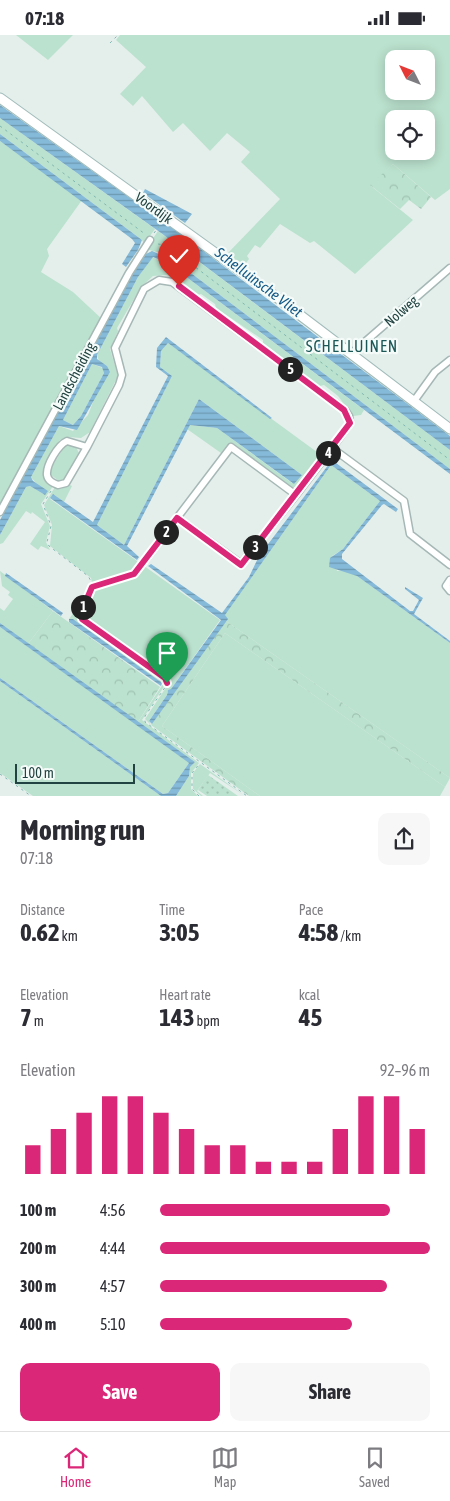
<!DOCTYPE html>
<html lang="en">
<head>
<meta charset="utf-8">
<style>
  :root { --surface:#fff; --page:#f7f7f7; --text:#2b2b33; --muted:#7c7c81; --line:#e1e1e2; --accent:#db2777 }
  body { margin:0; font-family:"Asap Condensed",sans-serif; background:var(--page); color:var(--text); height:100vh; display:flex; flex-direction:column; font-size:19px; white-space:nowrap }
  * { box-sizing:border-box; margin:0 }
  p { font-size:16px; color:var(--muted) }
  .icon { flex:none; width:28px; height:28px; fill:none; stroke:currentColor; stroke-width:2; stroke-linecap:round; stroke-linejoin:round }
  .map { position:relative; height:761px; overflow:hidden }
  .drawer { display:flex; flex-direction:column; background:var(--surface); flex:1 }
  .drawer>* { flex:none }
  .needle { width:32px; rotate:312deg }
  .fabs { position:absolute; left:385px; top:15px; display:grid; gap:10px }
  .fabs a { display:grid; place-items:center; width:50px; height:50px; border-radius:10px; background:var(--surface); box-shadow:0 2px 12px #0003; font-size:25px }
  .scale { position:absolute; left:15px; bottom:12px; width:120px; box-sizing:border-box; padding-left:5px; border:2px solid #214341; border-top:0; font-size:14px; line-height:18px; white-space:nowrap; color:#214341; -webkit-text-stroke:4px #f5fbf9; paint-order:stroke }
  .pin { position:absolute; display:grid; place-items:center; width:42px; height:42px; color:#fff; margin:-51px -21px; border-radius:50% 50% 50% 0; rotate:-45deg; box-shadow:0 0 5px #0007 }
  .pin .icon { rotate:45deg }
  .km { position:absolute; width:25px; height:25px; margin:-12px; border-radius:50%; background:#222; color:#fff; font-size:14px; line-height:25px; text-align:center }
  .round { display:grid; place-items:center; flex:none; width:52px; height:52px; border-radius:10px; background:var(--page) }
  .summary { display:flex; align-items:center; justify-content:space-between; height:85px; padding:0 20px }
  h1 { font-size:28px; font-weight:700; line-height:38px }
  .figures { display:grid; grid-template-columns:repeat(3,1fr); gap:8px; height:85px; padding:5px 20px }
  .figures div { display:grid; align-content:center }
  .figures b { font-size:25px; font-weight:700 }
  .figures small { font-size:14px; font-weight:400 }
  .figures p { font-size:14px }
  .chart { height:140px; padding:10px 20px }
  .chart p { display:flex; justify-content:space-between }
  .chart svg { width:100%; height:90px; margin-top:5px; stroke:var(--accent); stroke-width:6 }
  .cta { display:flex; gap:10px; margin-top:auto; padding:10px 20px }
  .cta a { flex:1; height:58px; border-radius:10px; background:var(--accent); color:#fff; font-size:20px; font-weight:700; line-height:58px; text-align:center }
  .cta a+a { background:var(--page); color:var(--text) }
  ul { padding:0 20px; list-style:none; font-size:16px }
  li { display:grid; grid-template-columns:80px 60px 1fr; align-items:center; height:38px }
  li i { height:12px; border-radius:6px; background:var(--accent) }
  .status { display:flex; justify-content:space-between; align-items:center; height:35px; padding:0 25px; background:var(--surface); direction:ltr }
  .status svg { height:14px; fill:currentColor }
  .tabs { display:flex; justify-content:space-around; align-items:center; height:70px; border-top:1px solid var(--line); background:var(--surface); font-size:14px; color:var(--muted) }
  .tabs a { display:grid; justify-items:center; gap:2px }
  .tabs .on { color:var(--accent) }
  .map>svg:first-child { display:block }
  .grass { fill:#bbe2ce; fill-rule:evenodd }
  .forest { fill:url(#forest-crowns) }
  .garden { fill:url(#garden-dots) }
  .water { fill:url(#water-rules); fill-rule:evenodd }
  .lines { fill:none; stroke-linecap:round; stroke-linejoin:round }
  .street-casing { stroke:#a6b8b5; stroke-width:9 }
  .secondary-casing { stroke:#a1bcb9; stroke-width:11 }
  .path { stroke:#81b6b1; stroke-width:1; stroke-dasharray:2.5 4; stroke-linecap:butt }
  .street { stroke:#fff; stroke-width:6 }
  .secondary { stroke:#fff; stroke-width:9 }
  .route-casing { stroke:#fff; stroke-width:10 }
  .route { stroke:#db2777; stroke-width:6 }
  .labels { text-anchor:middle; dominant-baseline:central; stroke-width:4.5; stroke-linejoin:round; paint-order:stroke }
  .street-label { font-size:14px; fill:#214341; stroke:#f5fbf9 }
  .water-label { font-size:15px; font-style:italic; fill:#145986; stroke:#f5fbf9 }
  .quarter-label { font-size:16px; letter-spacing:1px; fill:#1a5756; stroke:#f5fbf9 }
</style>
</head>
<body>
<div class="status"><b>07:18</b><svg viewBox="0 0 49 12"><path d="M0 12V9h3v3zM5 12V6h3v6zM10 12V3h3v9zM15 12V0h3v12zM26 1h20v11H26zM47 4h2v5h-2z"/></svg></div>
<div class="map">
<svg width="450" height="761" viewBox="0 0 450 761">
  <defs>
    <pattern id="forest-crowns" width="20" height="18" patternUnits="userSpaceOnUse" patternTransform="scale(1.25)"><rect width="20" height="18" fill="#bbe2ce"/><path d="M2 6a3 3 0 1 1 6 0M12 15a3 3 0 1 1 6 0" fill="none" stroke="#a0c3b2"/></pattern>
    <pattern id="garden-dots" width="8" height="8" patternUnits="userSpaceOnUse" patternTransform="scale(1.25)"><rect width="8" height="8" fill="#bbe2ce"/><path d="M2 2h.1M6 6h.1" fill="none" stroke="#a0c3b2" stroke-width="1.8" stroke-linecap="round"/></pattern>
    <pattern id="water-rules" width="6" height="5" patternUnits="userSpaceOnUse" patternTransform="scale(1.25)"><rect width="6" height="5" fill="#86bad9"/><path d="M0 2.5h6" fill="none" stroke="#6d99b2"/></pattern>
  </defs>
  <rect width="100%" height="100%" fill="#e4efec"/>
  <path class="grass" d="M16,0H73L48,25Z
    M120,0H450V154L435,165L393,129L371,151L413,185L355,239L314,206L310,208L280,189L260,213L255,210L247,221L249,224L243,232L227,219L280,164L241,127L250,117L227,98L210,116L183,88L173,97L142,61L133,71L120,59L146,32L116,5ZM394,24H426V56H394ZM394,84H426V116H394Z
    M0,83L155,194L144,209L142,205L0,99Z
    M0,106L82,165L47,214L49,221L41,237L73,257L103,285L0,472Z
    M158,196L450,415V434L175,226L160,218L146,214Z
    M152,222L169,229L364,375L361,380L353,381L338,361L324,350L320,351L263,308V305L216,273L215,269L201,259L198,260L167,240L153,241L141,252L117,293L118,296L110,314L118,341L90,397L81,403L68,402L60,405L44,435V445L53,451L41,469L50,491L46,507L50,515L41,511L38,515L30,509L45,487L32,477L31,479L26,476L3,508L0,509V500L26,452L30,451L45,460L31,442L59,391L73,396L88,380L107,331L99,326L97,320L138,242Z
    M168,308L321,420L298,451L293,453L235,410H227L221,418L187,394L190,390L217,393L292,448L302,440L199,364L124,510L97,490L172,341L160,332L161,316Z
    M92,329L103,333L104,338L81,381L73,390L63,385Z
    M66,409L76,412L79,418L64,445L59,446L51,440V433Z
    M331,430L380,466L343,514L332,521L337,536L345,535L357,541L450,608V743L226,586L227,584L224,581Z
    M70,450L72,451L64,467L53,459L50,464L220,585L171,654L167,657V660L149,686L151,690L145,684L167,651V644L85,585L82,578L93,552L91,543L50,511L52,490L44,470L55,452L60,454Z
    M0,536L53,576L28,609L0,588V573L4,576L13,564L8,560L10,557L2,551Z
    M90,555L80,578L83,587L165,645V650L142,685L199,728L191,738V754L198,761H176L189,741L190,732L195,727L138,687L163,649L73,584H69Z
    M0,592L188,726L189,728L168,758L163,759L0,643Z
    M225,598L445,752L440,761H260L162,691Z
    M0,646L161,761H33L0,738Z
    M200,729L245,761L210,738L197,756L203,761H201L193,754V738Z"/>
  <path class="forest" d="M393,129L431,162L421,174L409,165L400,174L370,150Z
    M53,576L160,652L138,687L28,609Z
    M226,586L450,743L445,752L225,598L162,691L260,761H249L151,690Z"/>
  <path class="garden" d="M208,740L238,761H207L198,755Z"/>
  <path class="water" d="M0,70L186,203L413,373L450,401V415L161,198L0,83Z
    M0,99L142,205L138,215L126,232L122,229L135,208L132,204L0,106Z
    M145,154L192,179L185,188L143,158Z
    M152,216L175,226L450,434V439L169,229L153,222L138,242L97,320V324L107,331L110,337L77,395L59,391L31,442L33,446L48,456L45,460L30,451L26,452L0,500V485L137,231L146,219ZM92,329L102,332L104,338L81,381L73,390L63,385Z
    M166,302L272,383L270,384L168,308L161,316L160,332L172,341L97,490L124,510L199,364L302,440L294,449L217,393L190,390L127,511L139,522L137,525L50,463L53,459L93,487L168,341L156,332L157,313Z
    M332,425L398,474L396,477L384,469L382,470L342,519V524L410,576H413L419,565L405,554V552L423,563L414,579L450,606V608L357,541L329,532L330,523L343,514L380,466L331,430L225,580L228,584L152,689L149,686L167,660L168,655L171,654L221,585L148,531L151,529L222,578L249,542L259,521Z
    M6,538L63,578L61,581L5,541Z
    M69,584H73L162,648L161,651L69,587Z
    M0,588L195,727L190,732L189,741L176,761H161L0,646V643L163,759L168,758L189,728L0,592Z"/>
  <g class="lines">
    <g class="street-casing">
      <path id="street" d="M351,319L450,233
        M414,366L435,337L450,325
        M87,412L66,448L58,450C53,448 48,446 47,440C46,430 58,410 67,406L87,412L119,350L122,340L115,313L144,254L159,245L172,247L345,375L349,381L350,388L332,413L404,466L410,499L450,530
        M296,460L241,529L177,483L231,412L296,460L332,413
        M0,477L129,238L150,205
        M146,524L177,483
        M450,545L446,551L450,556"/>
    </g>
    <g class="secondary-casing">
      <path id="secondary" d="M0,63L271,258L450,394"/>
    </g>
    <path class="path" d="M110,8L118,0
      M0,91L145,199
      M154,198L161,189
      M158,209L165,210L178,219L450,425
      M51,456L43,469L51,491L47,507L49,511L88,541C99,556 78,568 82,584L166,645V651L145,681V687L247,761
      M93,552L129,542L142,529
      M0,739L31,761
      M199,761L192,754V738L200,728"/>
    <use href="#street" class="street"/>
    <use href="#secondary" class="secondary"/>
  </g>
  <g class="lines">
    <g class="route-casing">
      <path id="route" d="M167,648L165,643L82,584L81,578L92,552L134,539L177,483L241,530L350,388L344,375L179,251"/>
    </g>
    <use href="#route" class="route"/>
  </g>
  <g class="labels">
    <g class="street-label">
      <text transform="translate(154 173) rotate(36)">Voordijk</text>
      <text transform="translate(401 276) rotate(-41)">Nolweg</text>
      <text transform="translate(74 341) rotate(-62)">Landscheiding</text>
    </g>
    <g class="water-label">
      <text transform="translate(259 247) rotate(37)">Schelluinsche Vliet</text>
    </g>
    <g class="quarter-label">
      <text x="352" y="311">SCHELLUINEN</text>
    </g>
  </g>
</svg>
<div class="fabs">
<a><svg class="needle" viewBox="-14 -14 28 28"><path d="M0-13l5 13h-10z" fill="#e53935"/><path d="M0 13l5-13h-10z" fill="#7c7c81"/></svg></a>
<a><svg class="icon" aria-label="locate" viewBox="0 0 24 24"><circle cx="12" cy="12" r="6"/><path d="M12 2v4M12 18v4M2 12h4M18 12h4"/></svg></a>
</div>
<div class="scale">100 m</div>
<div class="pin" style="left:167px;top:648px;background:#1e9e55"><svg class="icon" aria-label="arrive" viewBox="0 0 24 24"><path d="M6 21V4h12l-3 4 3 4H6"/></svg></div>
<div class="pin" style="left:179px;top:251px;background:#d93025"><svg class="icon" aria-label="check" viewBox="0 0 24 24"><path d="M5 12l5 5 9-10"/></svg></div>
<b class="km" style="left:83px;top:572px">1</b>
<b class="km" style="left:166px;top:497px">2</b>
<b class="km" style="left:255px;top:512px">3</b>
<b class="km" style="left:328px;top:418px">4</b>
<b class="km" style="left:290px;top:334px">5</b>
</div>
<section class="drawer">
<div class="summary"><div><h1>Morning run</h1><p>07:18</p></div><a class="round"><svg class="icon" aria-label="share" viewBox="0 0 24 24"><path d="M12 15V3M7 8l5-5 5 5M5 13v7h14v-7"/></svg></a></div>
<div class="figures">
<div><p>Distance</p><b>0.62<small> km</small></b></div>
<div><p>Time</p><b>3:05</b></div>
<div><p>Pace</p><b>4:58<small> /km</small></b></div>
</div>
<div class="figures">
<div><p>Elevation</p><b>7<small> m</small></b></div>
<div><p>Heart rate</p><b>143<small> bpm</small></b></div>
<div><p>kcal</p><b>45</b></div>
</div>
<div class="chart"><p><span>Elevation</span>92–96 m</p>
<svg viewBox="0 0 160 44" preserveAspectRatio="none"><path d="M5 44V30M15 44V22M25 44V14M35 44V6M45 44V6M55 44V14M65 44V22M75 44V30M85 44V30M95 44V38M105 44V38M115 44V38M125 44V22M135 44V6M145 44V6M155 44V22"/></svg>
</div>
<ul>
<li><b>100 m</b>4:56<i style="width:85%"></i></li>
<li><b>200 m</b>4:44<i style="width:100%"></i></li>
<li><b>300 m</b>4:57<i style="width:84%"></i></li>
<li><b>400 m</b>5:10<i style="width:71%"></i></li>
</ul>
<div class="cta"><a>Save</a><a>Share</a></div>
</section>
<nav class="tabs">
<a class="on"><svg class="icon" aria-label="home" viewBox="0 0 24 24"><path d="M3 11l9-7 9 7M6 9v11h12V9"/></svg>Home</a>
<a><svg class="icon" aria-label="map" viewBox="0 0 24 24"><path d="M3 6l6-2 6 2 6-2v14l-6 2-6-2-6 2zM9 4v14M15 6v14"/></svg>Map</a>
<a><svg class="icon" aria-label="saved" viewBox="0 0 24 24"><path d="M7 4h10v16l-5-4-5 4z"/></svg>Saved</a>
</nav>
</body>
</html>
